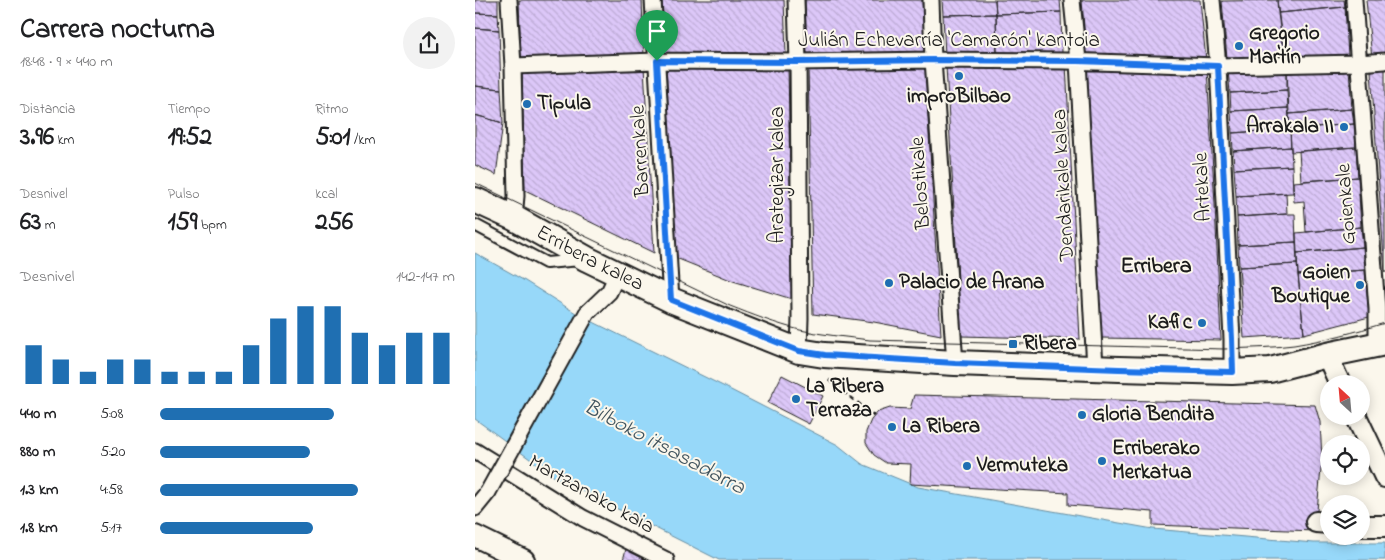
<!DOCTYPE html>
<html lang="es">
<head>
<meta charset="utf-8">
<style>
  :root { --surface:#fff; --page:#f2f2f2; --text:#202124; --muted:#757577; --accent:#1f6fb2 }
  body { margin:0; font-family:"Indie Flower",sans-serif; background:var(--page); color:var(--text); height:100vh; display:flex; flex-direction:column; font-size:19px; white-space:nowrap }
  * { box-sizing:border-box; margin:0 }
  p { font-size:16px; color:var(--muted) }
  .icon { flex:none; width:28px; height:28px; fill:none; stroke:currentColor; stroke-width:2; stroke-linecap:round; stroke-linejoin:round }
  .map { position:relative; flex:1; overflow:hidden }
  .drawer { display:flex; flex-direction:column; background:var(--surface); width:475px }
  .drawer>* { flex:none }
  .needle { width:32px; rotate:334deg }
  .fabs { position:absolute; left:845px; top:375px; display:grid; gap:10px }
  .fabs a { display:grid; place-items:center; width:50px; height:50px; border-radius:50%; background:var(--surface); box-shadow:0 2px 12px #0003; font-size:25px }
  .pin { position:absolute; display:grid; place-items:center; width:42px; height:42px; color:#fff; margin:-51px -21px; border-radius:50% 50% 50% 0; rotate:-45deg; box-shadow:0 0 5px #0007 }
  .pin .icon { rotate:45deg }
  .round { display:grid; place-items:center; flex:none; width:52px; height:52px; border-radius:26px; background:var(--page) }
  .head { display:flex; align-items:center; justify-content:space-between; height:85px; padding:0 20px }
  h1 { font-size:28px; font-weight:800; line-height:38px }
  .figures { display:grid; grid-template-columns:repeat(3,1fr); gap:8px; height:85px; padding:5px 20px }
  .figures div { display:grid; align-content:center }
  .figures b { font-size:25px; font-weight:800 }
  .figures small { font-size:14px; font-weight:400 }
  .figures p { font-size:14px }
  .chart { height:140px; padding:10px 20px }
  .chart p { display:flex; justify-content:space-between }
  .chart svg { width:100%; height:90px; margin-top:5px; stroke:var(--accent); stroke-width:6 }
  ul { padding:0 20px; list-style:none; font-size:16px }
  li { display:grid; grid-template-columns:80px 60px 1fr; align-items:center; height:38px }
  li i { height:12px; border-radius:6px; background:var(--accent) }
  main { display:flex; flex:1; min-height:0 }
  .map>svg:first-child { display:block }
  .water { fill:#97d8f9; stroke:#668da1 }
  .building { fill:url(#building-back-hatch); stroke:#1c1c1c }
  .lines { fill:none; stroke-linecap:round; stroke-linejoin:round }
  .service-casing { stroke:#1c1c1c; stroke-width:14 }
  .pedestrian-casing { stroke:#1c1c1c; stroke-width:19 }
  .minor-casing { stroke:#1c1c1c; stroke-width:24 }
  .tertiary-casing { stroke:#1c1c1c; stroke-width:28 }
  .path { stroke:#1c1c1c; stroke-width:3; stroke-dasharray:5 4; stroke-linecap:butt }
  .service { stroke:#fbf7ec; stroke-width:10 }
  .pedestrian { stroke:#fbf7ec; stroke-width:15 }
  .minor { stroke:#fbf7ec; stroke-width:20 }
  .tertiary { stroke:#fbf7ec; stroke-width:24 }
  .tram { stroke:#1c1c1c; stroke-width:1 }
  .pedestrian-bridge-casing { stroke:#1c1c1c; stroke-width:19; stroke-linecap:butt }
  .pedestrian-bridge { stroke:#fbf7ec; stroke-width:15 }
  .route-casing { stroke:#fff; stroke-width:10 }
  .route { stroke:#1a73e8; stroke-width:6 }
  .poi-dot { fill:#1f6fb2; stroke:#fbf7ec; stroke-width:2 }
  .labels { text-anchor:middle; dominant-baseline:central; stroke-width:4; stroke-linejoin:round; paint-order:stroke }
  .poi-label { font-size:21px; font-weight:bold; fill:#1c1c1c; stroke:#fbf7ec; text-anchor:start }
  .street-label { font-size:21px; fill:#1c1c1c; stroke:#fbf7ec }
  .neighbourhood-label { font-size:22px; font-weight:bold; fill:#1c1c1c; stroke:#fbf7ec }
  .water-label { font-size:22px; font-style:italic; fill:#41545e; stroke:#fbf7ec }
</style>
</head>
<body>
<main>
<section class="drawer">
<div class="head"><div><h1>Carrera nocturna</h1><p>18:48 · 9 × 440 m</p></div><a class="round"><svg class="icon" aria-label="share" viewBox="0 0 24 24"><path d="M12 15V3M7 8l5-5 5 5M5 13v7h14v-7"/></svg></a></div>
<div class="figures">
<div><p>Distancia</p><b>3.96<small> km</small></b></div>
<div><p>Tiempo</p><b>19:52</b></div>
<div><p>Ritmo</p><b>5:01<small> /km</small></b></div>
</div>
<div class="figures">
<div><p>Desnivel</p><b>63<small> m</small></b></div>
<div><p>Pulso</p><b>159<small> bpm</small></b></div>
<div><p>kcal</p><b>256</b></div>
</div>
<div class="chart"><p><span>Desnivel</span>142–147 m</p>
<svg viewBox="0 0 160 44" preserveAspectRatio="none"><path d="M5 44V25M15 44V32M25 44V38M35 44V32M45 44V32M55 44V38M65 44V38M75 44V38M85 44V25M95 44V12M105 44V6M115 44V6M125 44V19M135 44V25M145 44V19M155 44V19"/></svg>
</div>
<ul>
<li><b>440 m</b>5:08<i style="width:59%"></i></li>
<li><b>880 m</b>5:20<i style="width:51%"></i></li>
<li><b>1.3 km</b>4:58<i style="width:67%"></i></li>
<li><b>1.8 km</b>5:17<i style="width:52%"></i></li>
</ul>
</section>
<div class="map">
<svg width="910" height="560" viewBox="0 0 910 560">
  <defs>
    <pattern id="building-back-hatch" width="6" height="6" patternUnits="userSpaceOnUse" patternTransform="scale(1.25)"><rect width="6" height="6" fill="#dcc7f8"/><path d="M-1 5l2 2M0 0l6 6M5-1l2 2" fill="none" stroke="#bcaad4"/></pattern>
  </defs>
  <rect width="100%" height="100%" fill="#fbf7ec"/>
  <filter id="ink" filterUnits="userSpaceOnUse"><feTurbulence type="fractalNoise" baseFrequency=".02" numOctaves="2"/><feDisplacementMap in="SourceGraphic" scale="10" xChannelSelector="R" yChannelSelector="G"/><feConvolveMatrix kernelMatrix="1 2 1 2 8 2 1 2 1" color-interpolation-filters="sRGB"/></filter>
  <g filter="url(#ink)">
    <path class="water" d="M0,253L50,281L104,315L248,386L363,445L387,464L443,487L678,529L839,543H910V560H244L81,478L0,419Z"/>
    <path class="building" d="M0,0H23V14L0,13Z
      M44,0H167L169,56L46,61Z
      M187,0H309L311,54L190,55Z
      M330,0H447L450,55H332Z
      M467,0H520L521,14L468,15Z
      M520,0H585L586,12L521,14Z
      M607,0H725L731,60L611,56Z
      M802,0L809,57L752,59L747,1Z
      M802,0H869L870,7L803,13Z
      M891,0H910V57L897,58Z
      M870,7L873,56L809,57L803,13Z
      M586,12L587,53L522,54L521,14Z
      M0,13L23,14L24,30L0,28Z
      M521,14L522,54L470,56L468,15Z
      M0,28L24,30L26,89L0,86Z
      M591,64L605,339L486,336L471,66Z
      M191,65H313L317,299L258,281L201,258Z
      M169,66L179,253L50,190L47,71Z
      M333,66H450L466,335L399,322L338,314Z
      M612,66L732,69L740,204L746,340L626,338Z
      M874,69L877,109L814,114L812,70Z
      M910,69V273L896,71Z
      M753,70H812V90L755,93Z
      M0,86L26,89L28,123L0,115Z
      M812,90L813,108L756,111L755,93Z
      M813,108L815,129L757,133L756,111Z
      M877,109L879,124L815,129L814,114Z
      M0,115L28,123L21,175L0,165Z
      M879,124L881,147L816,152L815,129Z
      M815,129L816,147L758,151L757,133Z
      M816,147L817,166L759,169L758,151Z
      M881,147L883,177L826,181L824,151Z
      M817,166L818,193L761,196L759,169Z
      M883,177L886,227L831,232L829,201L819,202L818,182Z
      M811,193L812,214L762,217L761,196Z
      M812,214H820L821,242L763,245L762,217Z
      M886,227L888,247L822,253L821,233Z
      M821,242L822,264L764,267L763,245Z
      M888,247L890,270L823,275L822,253Z
      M822,264L829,334L769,338L764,267Z
      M890,270L894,317L829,334L823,275Z
      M307,375L348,396L334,424L293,403Z
      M439,395L840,405L845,422L847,459L840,531L678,525V512L593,505V493L435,484L436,464L411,463L399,455L391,443V432L396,420L403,412L415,408L435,409Z
      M151,549L174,560H148Z"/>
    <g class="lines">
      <g class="service-casing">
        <path id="service" d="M0,225L71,263L106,260"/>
      </g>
      <g class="pedestrian-casing">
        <path id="pedestrian" d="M34,0L38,66L41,196L39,218
          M178,0L196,300
          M321,0L323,62L325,318L324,351
          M456,0L458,60L480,363
          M597,0L603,61L620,368
          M737,0L743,66L757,339V372
          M879,0L902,309V345
          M38,66L181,61L323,62L458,60L590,61L743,66L884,63L910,61
          M112,313L134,292L142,275
          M0,451L108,518L191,560
          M0,508L13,492"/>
      </g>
      <g class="minor-casing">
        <path id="minor" d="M852,355L865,384
          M881,416L910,477
          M841,522L854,523
          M886,526H910
          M0,536L49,560"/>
      </g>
      <g class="tertiary-casing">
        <g id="tertiary">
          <path id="s1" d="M0,200L39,218L112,259L196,300L324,351L349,355L480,363L644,369L757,372L795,370L852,355L910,343"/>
        </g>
      </g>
      <path class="path" d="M354,380L399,416"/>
      <use href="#service" class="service"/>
      <use href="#pedestrian" class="pedestrian"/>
      <use href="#minor" class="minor"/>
      <use href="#tertiary" class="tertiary"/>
      <path class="tram" d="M0,183L255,306C278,315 301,324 325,330C348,335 372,337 395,340L749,349C772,348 796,348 819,345C850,340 880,332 910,323"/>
      <g class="pedestrian-bridge-casing">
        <path id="pedestrian-bridge" d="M13,492L112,313"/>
      </g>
      <use href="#pedestrian-bridge" class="pedestrian-bridge"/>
    </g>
  </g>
  <g class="lines" filter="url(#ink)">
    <g class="route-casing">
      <path id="route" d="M458,60L603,61L743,66L757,339L758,372L644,369L480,363L350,355L324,351L196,300L182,61L324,62Z"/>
    </g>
    <use href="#route" class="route"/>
  </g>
  <g class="poi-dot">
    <circle cx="764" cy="46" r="5"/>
    <circle cx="484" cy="76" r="5"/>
    <circle cx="52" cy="104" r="5"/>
    <circle cx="869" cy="127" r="5"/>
    <circle cx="414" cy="283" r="5"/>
    <circle cx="885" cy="285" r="5"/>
    <circle cx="727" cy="323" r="5"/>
    <rect x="533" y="339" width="10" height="10" rx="2.5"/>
    <circle cx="321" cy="399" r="5"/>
    <circle cx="607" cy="415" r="5"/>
    <circle cx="417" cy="427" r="5"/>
    <circle cx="627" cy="461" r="5"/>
    <circle cx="492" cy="466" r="5"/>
  </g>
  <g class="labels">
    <g class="poi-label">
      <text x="774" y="34">Gregorio<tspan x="774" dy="24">Martín</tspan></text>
      <text x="484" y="97" text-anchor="middle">improBilbao</text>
      <text x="62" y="104">Tipula</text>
      <text x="859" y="127" text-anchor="end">Arrakala II</text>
      <text x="875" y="273" text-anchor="end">Goien<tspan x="875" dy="24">Boutique</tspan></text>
      <text x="424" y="283">Palacio de Arana</text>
      <text x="717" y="323" text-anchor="end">Kafic</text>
      <text x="548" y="344">Ribera</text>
      <text x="331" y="387">La Ribera<tspan x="331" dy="24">Terraza</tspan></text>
      <text x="617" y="415">Gloria Bendita</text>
      <text x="427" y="427">La Ribera</text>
      <text x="637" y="449">Erriberako<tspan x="637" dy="24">Merkatua</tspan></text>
      <text x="502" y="466">Vermuteka</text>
    </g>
    <g class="street-label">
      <text x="474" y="41">Julián Echevarría 'Camarón' kantoia</text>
      <text transform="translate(166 151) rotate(-93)">Barrenkale</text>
      <text transform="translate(303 175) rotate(-90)">Arategizar kalea</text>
      <text transform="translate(446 183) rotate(-94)">Belostikale</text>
      <text transform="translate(589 185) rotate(-93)">Dendarikale kalea</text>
      <text transform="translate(728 187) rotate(-93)">Artekale</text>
      <text transform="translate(872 204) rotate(-94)">Goienkale</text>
      <text stroke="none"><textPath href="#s1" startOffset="129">Erribera kalea</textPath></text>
      <text transform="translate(116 495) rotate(29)">Martzanako kaia</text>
    </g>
    <g class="neighbourhood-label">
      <text x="681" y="267">Erribera</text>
    </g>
    <g class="water-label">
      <text transform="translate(189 448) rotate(28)">Bilboko itsasadarra</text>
    </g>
  </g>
</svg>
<div class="fabs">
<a><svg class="needle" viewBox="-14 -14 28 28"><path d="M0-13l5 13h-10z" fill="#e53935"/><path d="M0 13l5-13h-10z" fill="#757577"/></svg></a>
<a><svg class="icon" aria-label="locate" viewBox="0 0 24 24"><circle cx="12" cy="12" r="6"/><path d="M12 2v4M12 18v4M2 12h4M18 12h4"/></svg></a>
<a><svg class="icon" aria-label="layers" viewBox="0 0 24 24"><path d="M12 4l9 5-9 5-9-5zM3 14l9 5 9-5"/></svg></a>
</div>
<div class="pin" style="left:182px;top:61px;background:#1e9e55"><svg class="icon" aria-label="arrive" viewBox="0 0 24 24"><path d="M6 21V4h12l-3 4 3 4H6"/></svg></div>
</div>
</main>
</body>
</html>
